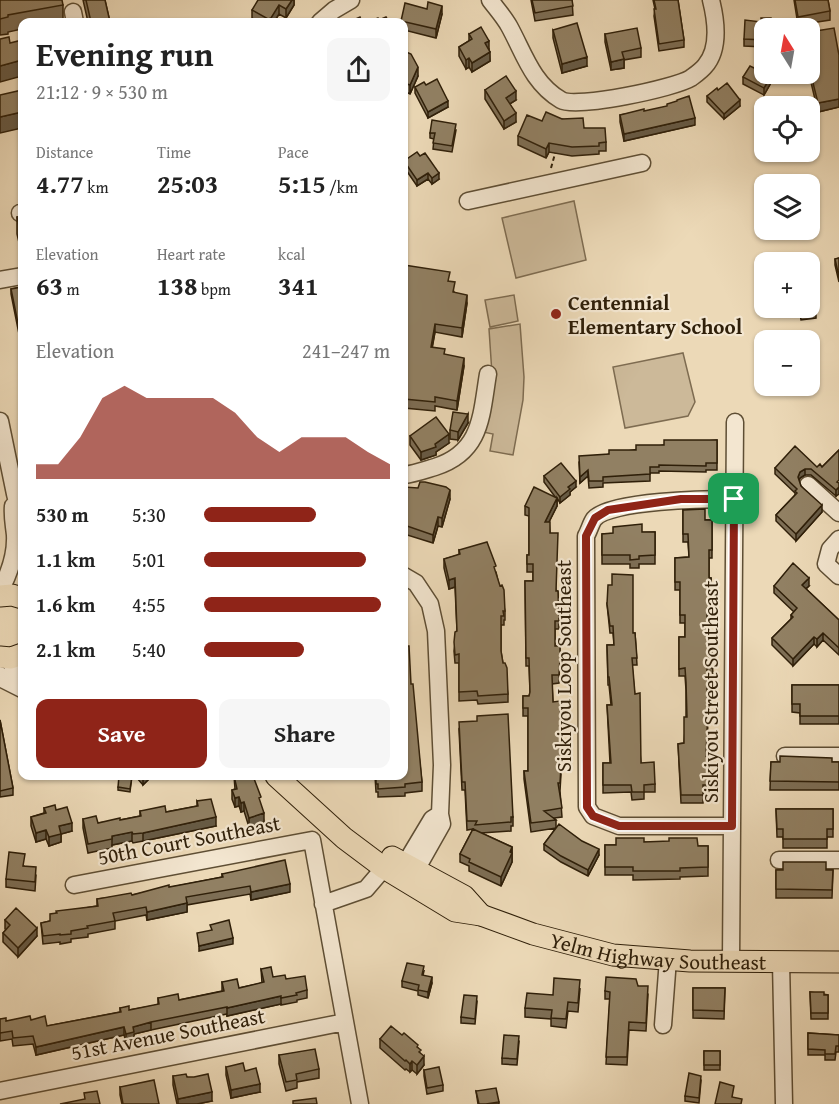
<!DOCTYPE html>
<html lang="en">
<head>
<meta charset="utf-8">
<style>
  :root { --surface:#fff; --page:#f6f6f6; --text:#222; --muted:#767676; --accent:#8f2418 }
  body { margin:0; font-family:"Gentium Book Plus",serif; background:var(--page); color:var(--text); height:100vh; display:flex; flex-direction:column; font-size:22px; white-space:nowrap }
  * { box-sizing:border-box; margin:0 }
  p { font-size:20px; color:var(--muted) }
  .icon { flex:none; width:33px; height:33px; fill:none; stroke:currentColor; stroke-width:2; stroke-linecap:round; stroke-linejoin:round }
  .map { position:relative; flex:1; overflow:hidden }
  .drawer { position:absolute; left:18px; top:18px; width:390px; height:762px; display:flex; flex-direction:column; background:var(--surface); border-radius:12px; box-shadow:0 2px 4px #0004 }
  .drawer>* { flex:none }
  .needle { width:39px; rotate:349deg }
  .fabs { position:absolute; left:754px; top:18px; display:grid; gap:12px }
  .fabs a { display:grid; place-items:center; width:66px; height:66px; border-radius:12px; background:var(--surface); box-shadow:0 2px 4px #0004; font-size:30px }
  .pin { position:absolute; display:grid; place-items:center; width:51px; height:51px; color:#fff; margin:-26px; border-radius:12px; box-shadow:0 3px 9px #0006 }
  .round { display:grid; place-items:center; flex:none; width:63px; height:63px; border-radius:12px; background:var(--page) }
  .headline { display:flex; align-items:center; justify-content:space-between; height:102px; padding:0 18px }
  h1 { font-size:33px; font-weight:800; line-height:45px }
  .stats { display:grid; grid-template-columns:repeat(3,1fr); gap:9px; height:102px; padding:6px 18px }
  .stats div { display:grid; align-content:center }
  .stats b { font-size:26px; font-weight:800 }
  .stats small { font-size:16px; font-weight:400 }
  .stats p { font-size:16px }
  .chart { height:168px; padding:12px 18px }
  .chart p { display:flex; justify-content:space-between }
  .chart svg { width:100%; height:108px; margin-top:6px; fill:var(--accent); opacity:.7 }
  .cta { display:flex; gap:12px; margin-top:auto; padding:12px 18px }
  .cta a { flex:1; height:69px; border-radius:12px; background:var(--accent); color:#fff; font-size:24px; font-weight:800; line-height:69px; text-align:center }
  .cta a+a { background:var(--page); color:var(--text) }
  ul { padding:0 18px; list-style:none; font-size:20px }
  li { display:grid; grid-template-columns:96px 72px 1fr; align-items:center; height:45px }
  li i { height:15px; border-radius:8px; background:var(--accent) }
  .map>svg:first-child { display:block }
  .green { fill:#ccb999; stroke:#7e6c51; stroke-width:1.5 }
  .lines { fill:none; stroke-linecap:round; stroke-linejoin:round }
  .minor-casing { stroke:#5e4e34; stroke-width:19 }
  .major-casing { stroke:#2f1f09; stroke-width:23 }
  .path { stroke:#2f1f09; stroke-width:2; stroke-dasharray:4.5 3; stroke-linecap:butt }
  .minor { stroke:#f3e6d0; stroke-width:16 }
  .major { stroke:#ecd9b7; stroke-width:21 }
  .wall { fill:#7d6e55; stroke:#2f1f09; stroke-width:1.5 }
  .shaded-wall { fill:#665a45; stroke:#2f1f09; stroke-width:1.5 }
  .building { fill:#918063; stroke:#2f1f09; stroke-width:1.5 }
  .route-casing { stroke:#fff; stroke-width:12 }
  .route { stroke:#8f2418; stroke-width:8 }
  .poi-dot { fill:#8f2418; stroke:#f3e6d0; stroke-width:2 }
  .labels { text-anchor:middle; dominant-baseline:central; stroke-width:4.5; stroke-linejoin:round; paint-order:stroke }
  .poi-label { font-size:21px; font-weight:bold; fill:#2f1f09; stroke:#f3e6d0; text-anchor:start }
  .street-label { font-size:21px; fill:#2f1f09; stroke:#f3e6d0 }
</style>
</head>
<body>
<div class="map">
<svg width="839" height="1104" viewBox="0 0 839 1104">
  <rect width="100%" height="100%" fill="#ecd9b7"/>
  <filter id="stains"><feTurbulence type="fractalNoise" baseFrequency=".00333" numOctaves="4"/><feColorMatrix values="0 0 0 0 .2 0 0 0 0 .09 0 0 0 0 .02 0 0 0 .5 -.17"/></filter>
  <radialGradient id="worn" r=".72"><stop offset=".6" stop-color="#630" stop-opacity="0"/><stop offset="1" stop-color="#630" stop-opacity=".3"/></radialGradient>
  <path class="green" d="M574,201L586,260L516,278L502,218Z
    M514,295L518,321L490,327L485,300Z
    M520,324L524,377L523,400L513,455L490,451L493,434L483,432L492,374L489,329Z
    M683,353L695,402L688,416L625,428L613,367Z"/>
  <g class="lines">
    <g class="minor-casing">
      <path id="minor" d="M490,0C496,8 504,17 509,26C524,53 532,83 561,100C576,109 675,88 691,78C695,75 702,70 705,66C720,49 716,20 711,0
        M73,12L75,22
        M320,22L334,10L351,0
        M468,201L642,163
        M20,213H22
        M0,280L22,276
        M0,421L15,494L22,522
        M404,475C414,474 425,470 435,467C482,452 481,416 488,374
        M808,485L839,513
        M839,539L830,549L826,564L839,576
        M404,576L416,583L430,604L436,631L442,765L440,814L442,824L416,870
        M0,591C9,574 16,555 15,535C14,525 12,517 13,506
        M0,675L2,679L22,689L14,675L11,658
        M785,756H839
        M732,826H619L593,816L587,807L586,536C589,531 591,523 594,519C609,500 709,499 734,499
        M779,860H839
        M405,864L432,819L440,814
        M74,885L312,840L360,1104
        M323,904L366,889L384,868
        M731,961L735,422
        M781,962L784,1104
        M663,1025L668,959
        M0,1091L345,1022"/>
    </g>
    <g class="major-casing">
      <g id="major">
        <path d="M0,596L12,595L22,598"/>
        <path d="M0,657L11,658L22,654"/>
        <path id="s1" d="M276,776L344,838L384,868L455,911L481,915L533,934L613,955L690,961L839,962"/>
        <path d="M392,857L464,896L481,915"/>
      </g>
    </g>
    <path class="path" d="M551,168L556,150"/>
    <use href="#minor" class="minor"/>
    <use href="#major" class="major"/>
  </g>
  <path class="wall" d="M0,0L63,5V22H22V29L8,32V34L0,35Z
    M83,0H105L110,22H88Z
    M294,0V5L286,18L279,14L274,22H259L252,18V10Z
    M531,0H572L573,15L535,21Z
    M653,0H678L684,40V47L659,51L654,16L655,9Z
    M794,0H828L830,11V20L798,25Z
    M427,9L442,14L436,38L404,30V22H401V21Z
    M765,28V47L744,46V39Z
    M553,30L587,66L562,73L553,38Z
    M810,32L839,55V107L818,112L809,74H810Z
    M469,34L489,49L490,61L472,72L469,67L466,69L459,56V47L469,41Z
    M605,34L641,48V57L624,60V68L611,70L605,42Z
    M404,51L418,76L410,94L404,91Z
    M754,68L765,74H776L764,95L743,84V77Z
    M426,85L448,107L428,118L415,93V87Z
    M485,90L516,100L510,104L516,122L504,129L485,99Z
    M718,90L740,106L724,119L707,102V96Z
    M644,111L695,125L624,141L620,122V115Z
    M562,119L584,128L606,142V151H599V154L572,156L549,152L546,158L518,145V136L542,121Z
    M456,130L452,152L433,149L434,139L430,138V133Z
    M404,161L439,179L432,184L428,179L417,186L404,167Z
    M22,216V247H20L17,234V217Z
    M839,258V282L835,265V259Z
    M404,265L450,282L454,292L467,303L462,337L435,332L432,347L464,366L457,410L435,406V411L404,408Z
    M22,287V349L11,294V289Z
    M799,308H810L816,312V318L801,320Z
    M468,423L458,440L450,439V430Z
    M410,436L449,443L436,452V455L421,460L410,445Z
    M717,440V470H706V472L659,471V473H650V481L603,483V487L589,488L588,476L580,483L579,462L609,454L664,445Z
    M839,450L836,496L811,475H805L800,478L799,481L801,486L822,512L796,541L776,521V515L795,495V493L775,474V468L822,467Z
    M544,476L576,487L570,492V495L560,503L557,498V506L549,522L556,591H558L559,629H555V646H560L559,683L552,684L553,702L561,774L560,791L562,817L554,818L556,820V828L599,855L588,876L561,862L544,850V844L556,828L531,832L524,779V771H528V716H523V696H529L530,693L529,666H526L525,581H533V572H527V555H529V516L525,515V506L556,498L544,482Z
    M404,487L450,499L442,527L438,526L433,543L404,534Z
    M683,510L705,520H712V558H709V578H711L712,615L707,616V637H711L713,676H707V697H710V717H708L707,756H710V793H703V803H681L678,744L684,743L686,717V690L685,676H679V637H685V623H680V590H675V558L689,557L688,542H683Z
    M655,532V564H639V568H630V564H602V534Z
    M459,550L496,572L505,611V620H504V625H501V651L508,694V702L478,704L477,700L459,701V663H455L454,651L457,631L455,587L449,589L444,568V559L459,555Z
    M774,586H809L806,589L839,620V655L823,640L817,647L814,644L793,666L772,645V638L791,619V615L794,612L774,593Z
    M607,604L633,633H635L637,665H632L641,763L655,784V792H644V799L632,800L631,792L603,793V763H610L607,705H611L609,685H608L607,645H614L613,633H610Z
    M411,684L422,782V791L405,793V796L378,797V792H376L375,776H404Z
    M792,685H839V724H800V713L792,712Z
    M0,720L13,788V795L0,797Z
    M459,730L513,817V826H511V831L481,833L512,847V862L501,886L469,871V866L460,862V854L473,829L467,830L465,790H462Z
    M771,762H839V790H770Z
    M132,776L130,792L118,790V787Z
    M136,776H152L143,785L136,777Z
    M234,776L261,806L264,822L249,827L244,811L241,812L239,806L235,807L232,799V790L235,789Z
    M197,801L216,826L143,841L133,843L132,841L112,845V848L88,853L83,828V819L98,823L120,820L140,816V811L166,812L197,806Z
    M44,808L56,810L72,831L61,834V842L49,846L46,839L36,842L31,826V817L44,813Z
    M776,809H833V837H827V848H783V837H777Z
    M644,842L698,846H708V876L680,877V879L633,880V875H605V845H616Z
    M24,866L36,875L35,891L6,887V879Z
    M776,870H833L832,898H776Z
    M222,874L290,892L251,900L250,894L187,905V912L147,920L146,915L115,921V929L88,934V937L71,939V942L60,944V942L43,944L41,923L50,921L56,913L97,906V899L132,895L222,877Z
    M5,920L37,936L18,957L3,942V933L6,930L5,929Z
    M261,969L273,977L286,979L307,990V998L297,1000V1002L281,1005V1004L227,1016V1014L151,1030L134,1034V1040L126,1042L124,1035L36,1055L33,1044L13,1046L12,1039L0,1041V1019L6,1021L31,1020L47,1026L120,1012V1008L129,1010L158,1005V998L179,1000L222,991V982L239,988L262,983Z
    M424,971L423,975L432,983L428,998L418,995V991L402,987V981Z
    M638,986L648,994L646,1031L629,1030L627,1065L606,1064L610,999H605V991Z
    M693,988H725L724,1019L693,1018Z
    M580,989L578,1012L568,1011L566,1028L551,1026V1019L525,1017V1008L553,995Z
    M810,992L828,995V1019H811Z
    M477,1002L475,1024L461,1023V1017Z
    M808,1033L839,1035V1052H836L835,1060H825V1055H808Z
    M380,1039L418,1048L424,1065L417,1074L412,1070L410,1072L406,1069L405,1070L380,1048Z
    M519,1042L517,1065L502,1064V1058Z
    M704,1051H720V1070H704Z
    M279,1055L319,1069V1078L297,1082V1088L286,1091L279,1064Z
    M226,1067L260,1092L231,1098L226,1075Z
    M424,1070L443,1085V1091L427,1094L424,1076Z
    M173,1076L187,1077L212,1101L197,1104H177L173,1085Z
    M701,1081L699,1103L685,1101V1096Z
    M120,1087L159,1104H122L120,1095Z
    M476,1091L499,1102V1104H478Z"/>
  <path class="shaded-wall" d="M292,0H294V5L286,18V9Z
    M279,5V14L274,22H268V19Z
    M442,6V14L436,38V29Z
    M489,41V49L485,52V43Z
    M490,52V61L472,72V63Z
    M587,57V66L562,73V64Z
    M469,58V67L466,69V60Z
    M624,59V68L611,70V62Z
    M22,60V76L0,82V66Z
    M418,67V76L410,94V85Z
    M772,74H776L764,95V88Z
    M516,91V100L506,106V98Z
    M839,99V107L818,112V103Z
    M740,100V106L724,119V114Z
    M448,101V107L428,118V112Z
    M22,112V128L0,133V117Z
    M516,113V122L504,129V121Z
    M695,118V125L624,141V134Z
    M549,143V152L546,158V149Z
    M428,173V179L417,186V180Z
    M439,173V179L432,184V178Z
    M467,295V303L462,337V328Z
    M435,324V332L431,355V347Z
    M464,358V366L457,410V401Z
    M468,414V423L458,440V432Z
    M449,434V443L436,452V455L421,460V452L435,444Z
    M805,469V475L800,478L798,483V477L800,472Z
    M588,470V476L580,483V477Z
    M576,481V487L570,492V495L560,503V497L568,487Z
    M839,487V494L836,496V490Z
    M450,490V499L442,527V518Z
    M557,498V506L545,530V522Z
    M822,505V512L796,541V534Z
    M438,517V526L433,543V535Z
    M455,578V587L449,589V580Z
    M809,578V586L802,592V585Z
    M823,633V640L817,647V639Z
    M814,637V644L793,666V659Z
    M143,776H152L143,785Z
    M239,797V806L235,807V798Z
    M244,802V811L241,812V803Z
    M264,813V822L249,827V818Z
    M216,817V826L143,841V833Z
    M72,823V831L61,834V842L49,846V837L59,826Z
    M46,830V839L36,842V833Z
    M132,832V841L112,845V836Z
    M512,847V862L501,886V877Z
    M599,849V855L588,876V870Z
    M290,884V892L251,900V892Z
    M187,903V912L147,920V912Z
    M37,928V936L18,957V948Z
    M233,938V944L199,951V946Z
    M432,977V983L428,998V992Z
    M281,996V1004L227,1016V1008Z
    M151,1022V1030L134,1034V1040L126,1042V1034L133,1027Z
    M124,1027V1035L36,1055V1047Z
    M424,1056V1065L417,1074V1065Z
    M412,1061V1070L410,1072V1064Z
    M260,1084V1092L231,1098V1090Z
    M212,1092V1101L197,1104H178V1099Z"/>
  <path class="building" d="M0,0H62L63,5L8,15V17L0,19Z
    M86,0H105L110,22H91Z
    M258,0H292L286,9L279,5L271,18L268,19L252,10Z
    M532,0H572L573,6L535,13Z
    M654,0H678L684,40L659,44L654,9H656Z
    M795,0H828L830,11L798,17Z
    M428,2L442,6L436,29L401,21L405,3L427,9Z
    M360,17L362,22H349Z
    M386,17L389,22H368L378,18L379,20Z
    M761,18H771V28H765V40L744,39L745,20L761,22Z
    M577,23L587,57L562,64L553,30Z
    M481,27L489,41L485,43L490,52L472,63L469,58L466,60L459,47L472,39L469,34Z
    M637,28L641,48L622,52L624,59L611,62L605,34Z
    M834,28L839,55V99L818,103L810,71V32Z
    M9,37L10,43L22,40V60L0,66V39Z
    M765,48V74H772L764,88L743,77L750,66L754,68Z
    M404,51L411,54L418,67L410,85L404,83Z
    M506,76L516,91L506,98L516,113L504,121L485,90Z
    M437,79L448,101L428,112L415,87L424,82L426,85Z
    M727,83L740,100L724,114L707,96L717,88L718,90Z
    M22,90V112L0,117V95Z
    M689,96L695,118L624,134L620,115L644,109V111L667,106V104L677,101V100Z
    M546,112L562,119L583,118L584,128H605L606,142L599,143V146L572,147L549,143L546,149L518,136L527,115L542,121Z
    M432,120L456,124L452,146L433,143L435,133H430Z
    M417,152L420,156L425,153L439,173L432,178L428,173L417,180L404,161Z
    M22,216V230L20,231L17,217Z
    M839,258V277L835,259Z
    M404,265L450,272L448,281L455,282L453,292L467,295L462,328L435,324L431,347L445,349L444,354L464,358L457,401L435,397V402L404,399Z
    M22,287V343L11,289Z
    M810,288H813L816,312L801,314L800,308H810Z
    M453,412L468,414L458,432L450,430Z
    M436,417L449,434L435,444L436,447L421,452L410,436Z
    M664,440H717V463H706V466L659,465V467H650V474L603,477V481H589L588,470L580,477L579,456L609,454V450H636V445H664Z
    M795,446L817,467L820,464L822,467L839,450V480L837,482L839,483V487L836,490L811,469H805L800,472L798,477L801,486L822,505L796,534L776,515L797,493L795,491L797,489L775,468Z
    M561,463L576,481L568,487L570,489L560,497L544,476Z
    M420,482H425L446,487L450,490L442,518L438,517L433,535L404,525V487L418,488Z
    M534,487L557,498L545,522H550V533H558L556,591H558L559,621H555V646H560V658L559,675H552L553,702L560,701L561,766L560,783H558L562,808L544,811L556,820L531,823L524,771H528V708H523V696H529L530,692L529,658H526L525,581H533V564H527V555H529V508L525,506Z
    M705,509V520H712V550H709V578H711L712,608H707V637H711L713,668H707V697H710V709H708L706,756H710V785H703V795H681L678,744L684,743V717H687L686,682L685,668L679,669V637H685V615H680V582H675V558L689,557L688,534H683V510Z
    M642,524V532H655V555L639,556V559L630,560V555H602V534L613,533V527Z
    M487,542L496,566L494,567L500,586L502,585L504,590L505,611H503L504,616H501V651L503,663H505L507,668L508,694L478,696L477,691L459,692V654L455,655L454,642L455,632L457,631L455,578L449,580L444,559L460,554L459,550Z
    M793,563L809,578L802,585L839,620V648L823,633L817,639L814,637L793,659L772,638L793,617L791,615L797,608L774,586Z
    M612,574L633,575V633H635L637,658H632L635,694L640,693L641,763L654,762L655,784L644,785V792H632L631,785H603V763H611L607,705H612L609,677H608L607,645H614L613,626H610L607,604L608,585H612Z
    M404,646H409L411,684H413L422,782L405,784V787L378,789V784H376V776H404Z
    M792,685H839V716H800V704H792Z
    M508,714L513,817H511V822L475,825L477,821H467L465,782H462L459,722L477,721V716Z
    M0,720L13,788L0,791Z
    M780,756L832,758V762H839V782L770,781L771,762H780Z
    M119,776H132L130,789L118,787Z
    M234,776H253L261,797L259,798L264,813L249,818L244,802L241,803L239,797L235,798L232,790L237,789Z
    M211,799L216,817L143,833L133,834L132,832L112,836V839L88,844L83,819L96,816L98,823L120,818V820L141,816L140,811L165,806L166,812L198,806L197,801Z
    M55,805L56,810L67,807L72,823L59,826L61,834L49,837L46,830L36,833L31,817L46,813L44,808Z
    M776,809H833V829H827V839H783V829H777Z
    M559,824L582,841L599,849L588,870L561,856L544,844Z
    M473,829L512,847L510,852L512,853L501,877L469,862L470,859L460,854Z
    M616,838H644V842L669,841V838H697L698,846H708V867L680,868V871H633V867H605V845H616Z
    M9,852L25,854L23,866L36,867L35,882L6,879Z
    M285,860L290,884L251,892L250,886L186,897L187,903L147,912L146,907L113,913L115,921L87,926L88,928L71,931V934L60,935V934L43,936L41,923L50,921V914L57,913L56,911L98,906L97,899L131,893L132,895L169,885V887L223,877L222,874Z
    M783,862H826V870H833L832,890L776,889V870H783Z
    M16,908L37,928L18,948L3,933L10,925L5,920Z
    M229,920L233,938L199,946L197,933L212,930L210,925Z
    M407,963L424,966L422,975L432,977L428,992L418,990L419,985L402,981Z
    M271,967L273,977L285,975L286,979L305,976L307,990L296,993L297,995L281,998V996L227,1008V1007L151,1022L133,1027L134,1032L126,1034L124,1027L36,1047L33,1036L13,1038L12,1031L0,1033V1019L6,1018V1021L30,1016L31,1020L45,1016L47,1026L121,1012L120,1008L129,1006V1010L159,1004L158,998L178,994L179,1000L224,991L222,982L237,979L239,988L264,982L261,969Z
    M606,977L636,979L638,986H648L646,1023L629,1022L627,1057H606L610,992L605,991Z
    M554,978L580,980L578,1003L568,1002L566,1019L551,1018L552,1010L525,1008L527,993L553,995Z
    M693,988H725L724,1011L693,1010Z
    M810,992H824V995H828V1013H811Z
    M464,995L477,996L475,1019L461,1017Z
    M391,1026L402,1035L404,1033L418,1045L417,1047L421,1050L419,1052L424,1056L417,1065L412,1061L410,1064L406,1060L405,1061L380,1039Z
    M808,1033L839,1035V1046H836L835,1054H825V1050L808,1049Z
    M504,1035L519,1036L517,1059L502,1058Z
    M315,1049L319,1069L296,1074L297,1080L286,1082L279,1055Z
    M704,1051H720V1065H704Z
    M243,1063L245,1071L256,1068L260,1084L231,1090L226,1067Z
    M439,1067L443,1085L427,1088L424,1070Z
    M689,1073L701,1076L699,1098L685,1096Z
    M186,1074L187,1077H194L208,1074L212,1092L178,1099L173,1076Z
    M154,1080L159,1104H123L120,1087Z
    M720,1082L734,1086L732,1097L742,1099L741,1104H715Z
    M496,1088L499,1102L486,1104H479L476,1091Z
    M97,1091L100,1104H60L85,1099L84,1093Z
    M316,1098L317,1104H293V1101Z"/>
  <g class="lines">
    <g class="route-casing">
      <path id="route" d="M681,499H734L732,826H619L593,816L587,807L586,536L595,518L608,510Z"/>
    </g>
    <use href="#route" class="route"/>
  </g>
  <circle class="poi-dot" cx="556" cy="314" r="6"/>
  <g class="labels">
    <g class="poi-label">
      <text x="568" y="302">Centennial<tspan x="568" dy="24">Elementary School</tspan></text>
    </g>
    <g class="street-label">
      <text transform="translate(563 666) rotate(-90)">Siskiyou Loop Southeast</text>
      <text transform="translate(710 692) rotate(-90)">Siskiyou Street Southeast</text>
      <text transform="translate(189 840) rotate(-11)">50th Court Southeast</text>
      <text stroke="none"><textPath href="#s1" startOffset="434">Yelm Highway Southeast</textPath></text>
      <text transform="translate(168 1034) rotate(-11)">51st Avenue Southeast</text>
    </g>
  </g>
  <rect width="100%" height="100%" filter="url(#stains)"/>
  <rect width="100%" height="100%" fill="url(#worn)"/>
</svg>
<div class="fabs">
<a><svg class="needle" viewBox="-14 -14 28 28"><path d="M0-13l5 13h-10z" fill="#e53935"/><path d="M0 13l5-13h-10z" fill="#767676"/></svg></a>
<a><svg class="icon" aria-label="locate" viewBox="0 0 24 24"><circle cx="12" cy="12" r="6"/><path d="M12 2v4M12 18v4M2 12h4M18 12h4"/></svg></a>
<a><svg class="icon" aria-label="layers" viewBox="0 0 24 24"><path d="M12 4l9 5-9 5-9-5zM3 14l9 5 9-5"/></svg></a>
<a>+</a>
<a>−</a>
</div>
<div class="pin" style="left:734px;top:499px;background:#1e9e55"><svg class="icon" aria-label="arrive" viewBox="0 0 24 24"><path d="M6 21V4h12l-3 4 3 4H6"/></svg></div>
<section class="drawer">
<div class="headline"><div><h1>Evening run</h1><p>21:12 · 9 × 530 m</p></div><a class="round"><svg class="icon" aria-label="share" viewBox="0 0 24 24"><path d="M12 15V3M7 8l5-5 5 5M5 13v7h14v-7"/></svg></a></div>
<div class="stats">
<div><p>Distance</p><b>4.77<small> km</small></b></div>
<div><p>Time</p><b>25:03</b></div>
<div><p>Pace</p><b>5:15<small> /km</small></b></div>
</div>
<div class="stats">
<div><p>Elevation</p><b>63<small> m</small></b></div>
<div><p>Heart rate</p><b>138<small> bpm</small></b></div>
<div><p>kcal</p><b>341</b></div>
</div>
<div class="chart"><p><span>Elevation</span>241–247 m</p>
<svg viewBox="0 0 160 44" preserveAspectRatio="none"><path d="M0 44V38L10 38L20 27L30 11L40 6L50 11L60 11L70 11L80 11L90 17L100 27L110 33L120 27L130 27L140 27L150 33L160 38V44z"/></svg>
</div>
<ul>
<li><b>530 m</b>5:30<i style="width:60%"></i></li>
<li><b>1.1 km</b>5:01<i style="width:87%"></i></li>
<li><b>1.6 km</b>4:55<i style="width:95%"></i></li>
<li><b>2.1 km</b>5:40<i style="width:54%"></i></li>
</ul>
<div class="cta"><a>Save</a><a>Share</a></div>
</section>
</div>
</body>
</html>
